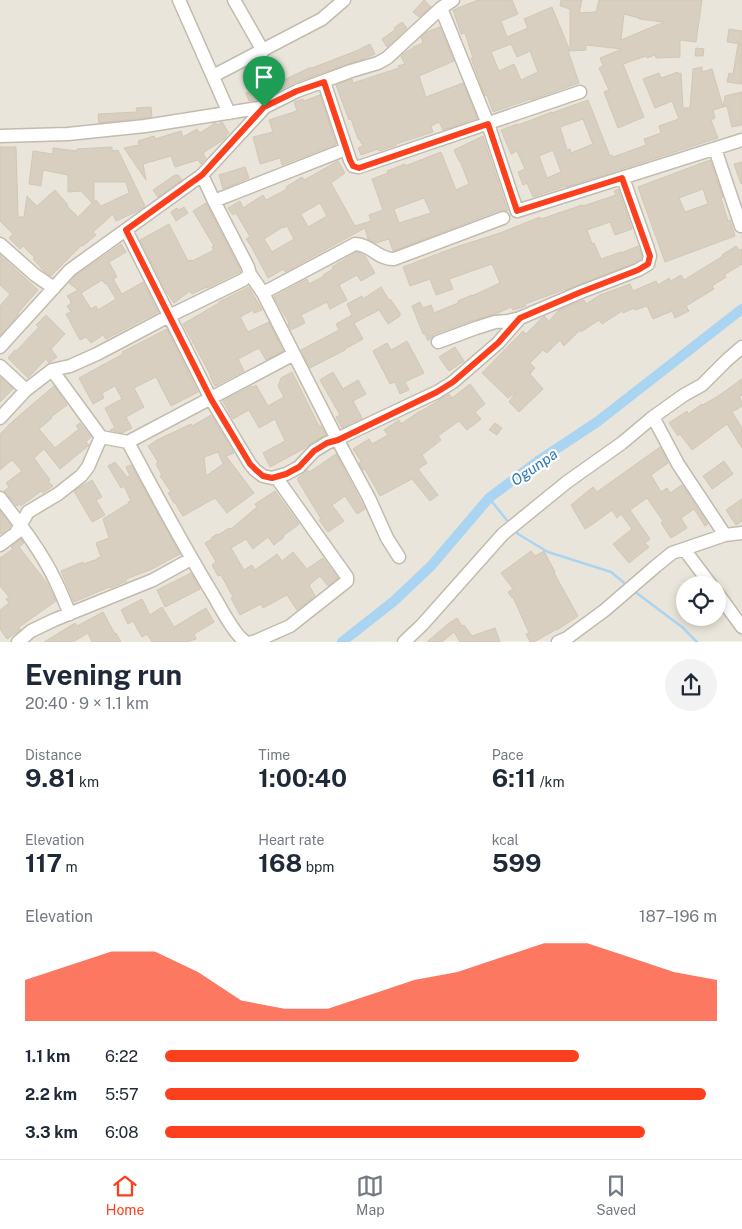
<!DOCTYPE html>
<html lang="en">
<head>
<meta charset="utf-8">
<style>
  :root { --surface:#fff; --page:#f2f2f3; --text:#1f2937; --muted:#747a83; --line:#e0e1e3; --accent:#fc3f1d }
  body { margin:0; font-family:"Public Sans",sans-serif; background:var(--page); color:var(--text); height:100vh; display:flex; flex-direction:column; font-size:19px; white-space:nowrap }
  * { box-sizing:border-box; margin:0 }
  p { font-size:16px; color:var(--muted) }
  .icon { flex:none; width:28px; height:28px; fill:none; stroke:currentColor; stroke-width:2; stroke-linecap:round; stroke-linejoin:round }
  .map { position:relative; height:642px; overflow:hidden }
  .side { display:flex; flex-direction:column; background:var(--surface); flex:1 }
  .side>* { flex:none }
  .tools { position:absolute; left:676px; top:576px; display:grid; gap:10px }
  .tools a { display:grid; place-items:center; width:50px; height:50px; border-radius:50%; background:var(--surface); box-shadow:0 2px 8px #0003; font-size:25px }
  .pin { position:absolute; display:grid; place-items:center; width:42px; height:42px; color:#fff; margin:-51px -21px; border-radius:50% 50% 50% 0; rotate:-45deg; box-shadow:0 0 5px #0007 }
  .pin .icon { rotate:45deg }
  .round { display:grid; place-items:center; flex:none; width:52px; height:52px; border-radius:26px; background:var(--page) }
  .headline { display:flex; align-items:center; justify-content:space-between; height:85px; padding:0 25px }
  h1 { font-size:28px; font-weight:700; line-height:38px }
  .metrics { display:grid; grid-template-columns:repeat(3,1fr); gap:8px; height:85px; padding:5px 25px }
  .metrics div { display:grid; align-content:center }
  .metrics b { font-size:25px; font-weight:700 }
  .metrics small { font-size:14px; font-weight:400 }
  .metrics p { font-size:14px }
  .chart { height:140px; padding:10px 25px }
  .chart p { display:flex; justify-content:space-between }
  .chart svg { width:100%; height:90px; margin-top:5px; fill:var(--accent); opacity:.7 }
  ul { padding:0 25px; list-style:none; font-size:16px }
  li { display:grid; grid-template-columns:80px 60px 1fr; align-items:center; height:38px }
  li i { height:12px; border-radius:6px; background:var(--accent) }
  .menu { display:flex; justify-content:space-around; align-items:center; height:70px; border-top:1px solid var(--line); background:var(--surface); font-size:14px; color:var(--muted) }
  .menu a { display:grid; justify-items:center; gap:2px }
  .menu .active { color:var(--accent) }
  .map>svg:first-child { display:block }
  .residential { fill:#eae5da; fill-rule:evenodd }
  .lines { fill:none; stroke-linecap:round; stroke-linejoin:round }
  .stream { stroke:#a9d4f2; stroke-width:2.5 }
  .canal { stroke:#a9d4f2; stroke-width:10 }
  .building { fill:#d8cfc1; stroke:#d3c7b4; fill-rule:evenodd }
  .minor-casing { stroke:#c2bbae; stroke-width:15 }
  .minor { stroke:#fff; stroke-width:12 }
  .route-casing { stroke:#fff; stroke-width:10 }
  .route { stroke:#fc3f1d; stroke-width:6 }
  .labels { text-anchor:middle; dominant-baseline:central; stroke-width:4.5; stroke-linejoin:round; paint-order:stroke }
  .water-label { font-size:15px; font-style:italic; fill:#2e7ab2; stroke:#fff }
</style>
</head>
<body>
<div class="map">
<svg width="742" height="642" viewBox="0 0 742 642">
  <rect width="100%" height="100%" fill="#f6f3ec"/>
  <path class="residential" d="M0,0H742V641L0,642ZM685,585H718V618H685Z"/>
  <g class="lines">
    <path class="stream" d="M489,498L509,523
      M514,529L518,534L548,552L611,572L628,586
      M634,591L682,627L697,642"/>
    <path class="canal" d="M342,642L394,601L431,566L489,498L538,461L597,422L742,309"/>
  </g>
  <path class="building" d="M424,0L431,7L419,17L413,12Z
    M478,0H512L518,14L501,21L507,37L528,28L524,19L552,7L570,51H568L579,83L531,100V99L493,112L487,95L485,96L471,58H473L465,33L461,34L453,10ZM511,44L517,57L530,51L538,72L521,80L514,64L499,71L491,52Z
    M561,0H582L579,13L596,12L599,0H702L696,42L680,40V57L656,58L655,55L647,58L646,56L623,64L644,117L618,128L604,92L609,90L599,68L603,66L600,58L622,49L586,45V50L570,51V9L560,6ZM624,14L639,18V19L664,22L621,40Z
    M402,22L407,28L387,47L382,39L395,30L394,28Z
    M440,27L454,61L419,76L426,97L463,83L477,118L443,130L439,122L431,126L433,132L396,144L397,145L379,151L378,149L361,155L358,148L363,146L359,139H358L351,119L349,120L336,85L352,79L353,83L399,68L398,66L405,64L401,56L406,52L413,48V47L423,43L421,37L427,32Z
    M729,29L742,31V44L727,42Z
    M370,44L375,54L363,59L294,83L262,99L249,101L246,93L280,80V82L311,67L312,68L356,51Z
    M738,44L742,45V84L727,82L729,73L733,74Z
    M696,48L704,49L703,56H695Z
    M702,67V72L712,69L723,107L713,110L715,118L711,120L718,138L566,187V186L533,197L527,183L523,185L518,172L525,169L517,151L511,154L501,130L517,124L518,125L552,112V113L588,100L610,156L612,155L613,157L646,145L644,139L661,133L659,126L679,119L672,101L655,108L643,79L659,73L661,78L678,72V74L681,73L683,108H690L693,69ZM583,119L593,144L571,153L570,149L567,150L560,127ZM553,150L561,172L547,178L539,156Z
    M742,92V125L732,127L727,106L723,107L725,96Z
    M320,95L336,144L282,165L280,158L260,164L253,137L273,132L269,120L297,111L294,102L303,99L304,101Z
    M151,107L152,117L99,123L98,114L137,112L136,108Z
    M222,122L229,133L226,135V137L223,140L203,153L206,158L201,164L198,160L175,167L171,156L143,164L146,180L124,148L139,145L138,141L154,136L155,139L181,131L183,137L197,129L200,133L215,123H216L217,125Z
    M483,136L508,211L500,210L393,251L389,239L376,243L368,239L365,228L285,272L284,269L268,278L251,246L246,239L250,237L236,213L233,215L228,208L240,201L243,208L263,195L266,200L287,189L286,187L302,177L304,180L338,161L345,173L331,183L355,226L371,221L369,215L383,210L372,179L388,173L387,171L405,164V166L441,152L456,190L469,184L460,161H459L454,150ZM424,198L431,213L399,223L394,209ZM320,203L327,216L308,227L301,214ZM287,226L294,239L272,252L264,239L283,227L284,228Z
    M0,147H16L18,217H24L27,196L37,206L55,190L68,205L67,206L78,217L92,203L81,191L68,192V175L43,170L41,186L29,184L33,151L53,154V148L77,151V149L112,147V151L118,150L145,206L138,211L116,221L113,214L93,232L96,235L83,246L82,245L51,276L45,272L33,259L35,258L23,246L20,249L9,238L13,234L0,221ZM94,182H126L129,193L101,206L96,200L94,202Z
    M710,160L723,197L721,198L728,221L730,220L735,236L665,262L638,187ZM703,189L708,204L685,212L679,198Z
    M742,162V183L741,184L734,164Z
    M245,167L249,178L223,189L219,175Z
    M175,175H178L182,180L158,197L153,190Z
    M618,189L632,229L615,235L610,222L587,230L592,244L594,243L601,259L621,252V253L638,246L642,256L641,259L634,263L566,290V289L525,304L526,306L513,310L511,307L496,314L474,320L435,334L428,341L425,334H423L412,306L420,302L423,308L431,305L434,313L458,303V301L472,295V296L500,283L492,264L449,279L453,289L436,295L430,279L410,286L403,267L456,247L500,233L540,217L541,219L582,205L583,206L616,195L614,191Z
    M206,203L241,271L207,288V287L192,294L190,291L174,303L166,291L140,240L169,224L188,261L191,260L192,261L214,250L212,247L214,246L193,211Z
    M184,207L188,213L176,221L171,212L177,208L179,210Z
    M121,244L126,252L109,262L117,277L113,279L122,294L143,282L158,312L106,339L103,335L91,343L86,337L80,340L66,314L71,312L67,306L71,304L70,302L71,301L67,296L78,290L69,283L75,276ZM102,280L105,284L106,283L116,299L98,310L96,306L91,309L81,293Z
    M736,246L739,250L742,249V264L724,275L726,277L712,286L714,289L686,306L689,311L675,318L672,311L653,319L647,306L635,310L634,308L623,313L622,311L602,324L599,320L581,332L580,330L564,346L560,340L547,353L543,350L530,363L535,368L530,374L543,389L519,412L509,402L516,392L508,398L482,373L523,331L526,334L544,316L549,321L559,310L584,300L586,304L600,295L630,284L633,291L656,281L658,285L669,278L671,281L681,275L684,280L723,256L722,255Z
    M357,252L365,256L375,273L361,281L357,275L339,285L347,300L330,309L327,302L301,315L305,323L291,330L288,324L289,323L274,297L307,279L309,284L324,276L323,275L333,269L332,267Z
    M0,255L38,290L18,313L19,314L0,335V306L10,294L0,285Z
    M249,287L262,310L254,313L253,310L240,317L248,332L269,322L283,351L266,360L259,348L238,359L244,371L215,386L210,376H211L183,324L219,303V302Z
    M381,287L389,300L390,299L400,313V316L388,324L379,310L354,323L363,339L345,349V350L310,368L301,350L339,330L336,324L352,315L347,304L362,296L363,299Z
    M46,315L65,334L51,349L57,357L49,363L46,359L28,378L8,358L15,350L16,351L39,327L36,325Z
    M167,329L198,392L171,406L156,377L134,388L144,407L126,417L132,428L122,433L110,430L115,428L105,408L122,399L115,386L102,393L104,398L93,404L79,378L123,354L122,352Z
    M407,341L424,373L405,382L409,390L400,394L395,382L390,384L373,351L387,343L391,350Z
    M455,347L464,361L449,371L439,357Z
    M292,372L319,426H321L326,435L310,444L305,448L270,467L263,453L285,441L275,419L259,428L249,410L233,419L223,401L252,386L253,387L256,385L268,406L284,397L278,386L281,378Z
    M333,372L343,389L358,380L366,394L353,401L362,418L342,428L336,417L340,415L320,380Z
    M0,377L13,389L0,402Z
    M742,379V395L739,397L742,402V406L732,412L742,428V448L727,424L692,450L680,434L678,436L669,423L687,411L688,414L702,404L703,405L718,396Z
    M470,384L485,404L475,412L481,419L467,430L459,421L438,436L441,440L422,455L427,463L418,469L438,495L430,501L412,479L380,496L365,469L363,470L359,463L361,461L353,449L369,439L372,444L388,435L384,430L399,420L401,424L420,411V412L449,394L452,398Z
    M54,386L67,405L51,417L52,418L39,429L55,448L79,429L76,426L80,423L91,437L86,442L89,445L88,446L60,469L44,449L34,458L50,480L48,481L53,486L43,493L41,491L21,506L20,504L17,506L4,491L9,487L6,483L22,471L12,460L0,470V434L13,421Z
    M211,415L234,453L226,456L254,493L227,513L215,498L183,516L175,503H174L168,493L171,492L160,476L162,475L156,464L158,462L148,446L157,440L191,424L192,426ZM218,452L223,464L206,476L204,457Z
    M495,423L502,428L497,435L489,430Z
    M660,447L668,463L651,475L661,492L667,488L670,493L682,485L708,524L705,526L694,509L681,518L687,528L671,538L661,523L663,521L647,498L630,510L650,539L645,543L649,547L629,563L613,544L632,529L621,514L617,518L612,510L593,524L585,529L571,505L593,487L597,492Z
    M336,454L365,509L357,514L345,496L332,505L344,521L328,532L319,520L321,519L297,479L307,470L309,472L317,467Z
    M724,461L733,474L712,489L703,476Z
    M115,462L127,477L130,476L126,467L131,465L180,554L152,569L126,579L127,581L110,588L109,587L74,602L61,571L83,562V564L98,559L97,558L101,557L96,543L109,538L103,519L129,503L128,502L131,501L124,486L121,488L108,466Z
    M92,480L102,497L96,500L105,515L92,522L74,491Z
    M275,491L299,524L283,536L284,537L274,545L268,537L253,549L246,539L231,548L244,570L252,565L255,570L277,554L282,561L293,552L307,569L323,558L338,578L328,586L320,576L309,585L315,596L297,610L287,595L263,608L261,604L240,615L231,598L233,597L221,575L218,576L212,565L216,562L205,543L212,539L211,538L217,534L218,535L229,528L231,529L257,507L255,504Z
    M742,499V521L736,525L726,510Z
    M0,511L11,526L1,534L0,533Z
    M21,539L24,543L19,547L47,583L56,601L19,627L20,630L7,639L0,629V610L9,603L6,599L9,597L0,586V558L13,549L11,547Z
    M531,551L535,556L544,551L555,572L554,573L578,616L557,630V629L534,642H530L526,634L529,633L513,597L512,598L508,592L513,589L501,573Z
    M191,573L200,589L165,607L157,590Z
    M142,599L150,615L162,607L174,627L206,608L214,622L194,634L196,639L187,642H152L147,634L142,637L133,621L128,624L121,610Z
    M103,612L115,634L116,633L121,642H92L88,633L73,642H44L75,623L77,626Z
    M457,618L462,626L464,625L472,636L495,628L500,642H460L454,632L442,642H427L449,623Z"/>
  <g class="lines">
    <g class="minor-casing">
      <path id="minor" d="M179,0L229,113
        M234,0L263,51
        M441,8L488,124L517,211L742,140
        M213,76L322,19L344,0
        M324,82L350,160L353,166L359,167L580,92
        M0,136L68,134L145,126L265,107
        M715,149L741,226
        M214,201L346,149
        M126,230L211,399L250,464L255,470L263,476L272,478L286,474L299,467L314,451L327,443L337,439L437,392L453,382L498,343L520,318
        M0,244L35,275L54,288
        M250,274L263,293L337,439L369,498L387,538L399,557
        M263,293L355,244C370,244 379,260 394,259L503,218
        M438,342L476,328L495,322L508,321L520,318L581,292L638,270L648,264L650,256L647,246L623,178
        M0,347L70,270L202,175
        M0,366L26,390
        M52,370L101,437L128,442C156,495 184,547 215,598C221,609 236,637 246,642
        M653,417L678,464L725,535
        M0,418L26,390L52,370L70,366L97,354L169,316L243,280L250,274L248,267L214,201L202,175L265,107L297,91L351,71L378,63L387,58L441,8L453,0
        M128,442L294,354
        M0,498C20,524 42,552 56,582C61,592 65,603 70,614
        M0,545L16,533L28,512L58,494L81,476L88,467L101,437
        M684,549L711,585
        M718,594L742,627
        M18,642L31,631L54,620L153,580L191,559
        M252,642L256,641L290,626L347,581V577L276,477
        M404,642L422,625L503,534L567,482L622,443L653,417L684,395L702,385L727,360L742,347
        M558,642L567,638L605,610L656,566L672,553L725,535L742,533"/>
    </g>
    <use href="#minor" class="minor"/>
  </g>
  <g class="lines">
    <g class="route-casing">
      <path id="route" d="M324,82L350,160L353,166L359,168L488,124L517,211L622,178L650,256L648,264L638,270L581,292L520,318L498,343L453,382L437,392L338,440L327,443L314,451L299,467L286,474L272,478L263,476L256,470L250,464L211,399L126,230L202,175L264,107L297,91Z"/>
    </g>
    <use href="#route" class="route"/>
  </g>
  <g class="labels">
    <g class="water-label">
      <text transform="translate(534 467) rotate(-35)">Ogunpa</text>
    </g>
  </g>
</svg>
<div class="tools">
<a><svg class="icon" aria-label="locate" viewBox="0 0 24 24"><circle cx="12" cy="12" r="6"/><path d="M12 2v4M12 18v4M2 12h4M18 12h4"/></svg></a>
</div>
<div class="pin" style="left:264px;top:107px;background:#1e9e55"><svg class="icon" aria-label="arrive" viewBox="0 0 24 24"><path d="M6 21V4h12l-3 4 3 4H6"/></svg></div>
</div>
<section class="side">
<div class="headline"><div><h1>Evening run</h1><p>20:40 · 9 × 1.1 km</p></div><a class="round"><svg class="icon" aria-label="share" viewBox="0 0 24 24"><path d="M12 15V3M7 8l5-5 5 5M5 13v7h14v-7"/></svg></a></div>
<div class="metrics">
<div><p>Distance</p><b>9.81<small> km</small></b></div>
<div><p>Time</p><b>1:00:40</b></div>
<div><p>Pace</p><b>6:11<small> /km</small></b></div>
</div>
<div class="metrics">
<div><p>Elevation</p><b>117<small> m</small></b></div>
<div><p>Heart rate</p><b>168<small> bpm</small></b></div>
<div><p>kcal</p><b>599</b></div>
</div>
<div class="chart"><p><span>Elevation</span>187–196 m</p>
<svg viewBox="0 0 160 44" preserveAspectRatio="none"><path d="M0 44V24L10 17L20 10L30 10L40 20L50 34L60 38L70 38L80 31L90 24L100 20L110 13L120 6L130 6L140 13L150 20L160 24V44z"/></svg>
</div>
<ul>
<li><b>1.1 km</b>6:22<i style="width:75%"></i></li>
<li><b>2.2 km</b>5:57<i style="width:98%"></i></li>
<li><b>3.3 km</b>6:08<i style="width:87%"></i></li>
</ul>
</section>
<nav class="menu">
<a class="active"><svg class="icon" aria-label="home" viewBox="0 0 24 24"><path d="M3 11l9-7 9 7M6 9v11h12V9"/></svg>Home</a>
<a><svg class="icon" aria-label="map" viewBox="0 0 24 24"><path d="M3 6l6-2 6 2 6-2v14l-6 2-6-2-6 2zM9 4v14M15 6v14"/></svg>Map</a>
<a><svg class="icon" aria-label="saved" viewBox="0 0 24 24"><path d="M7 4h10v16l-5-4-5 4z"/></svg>Saved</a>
</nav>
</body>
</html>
